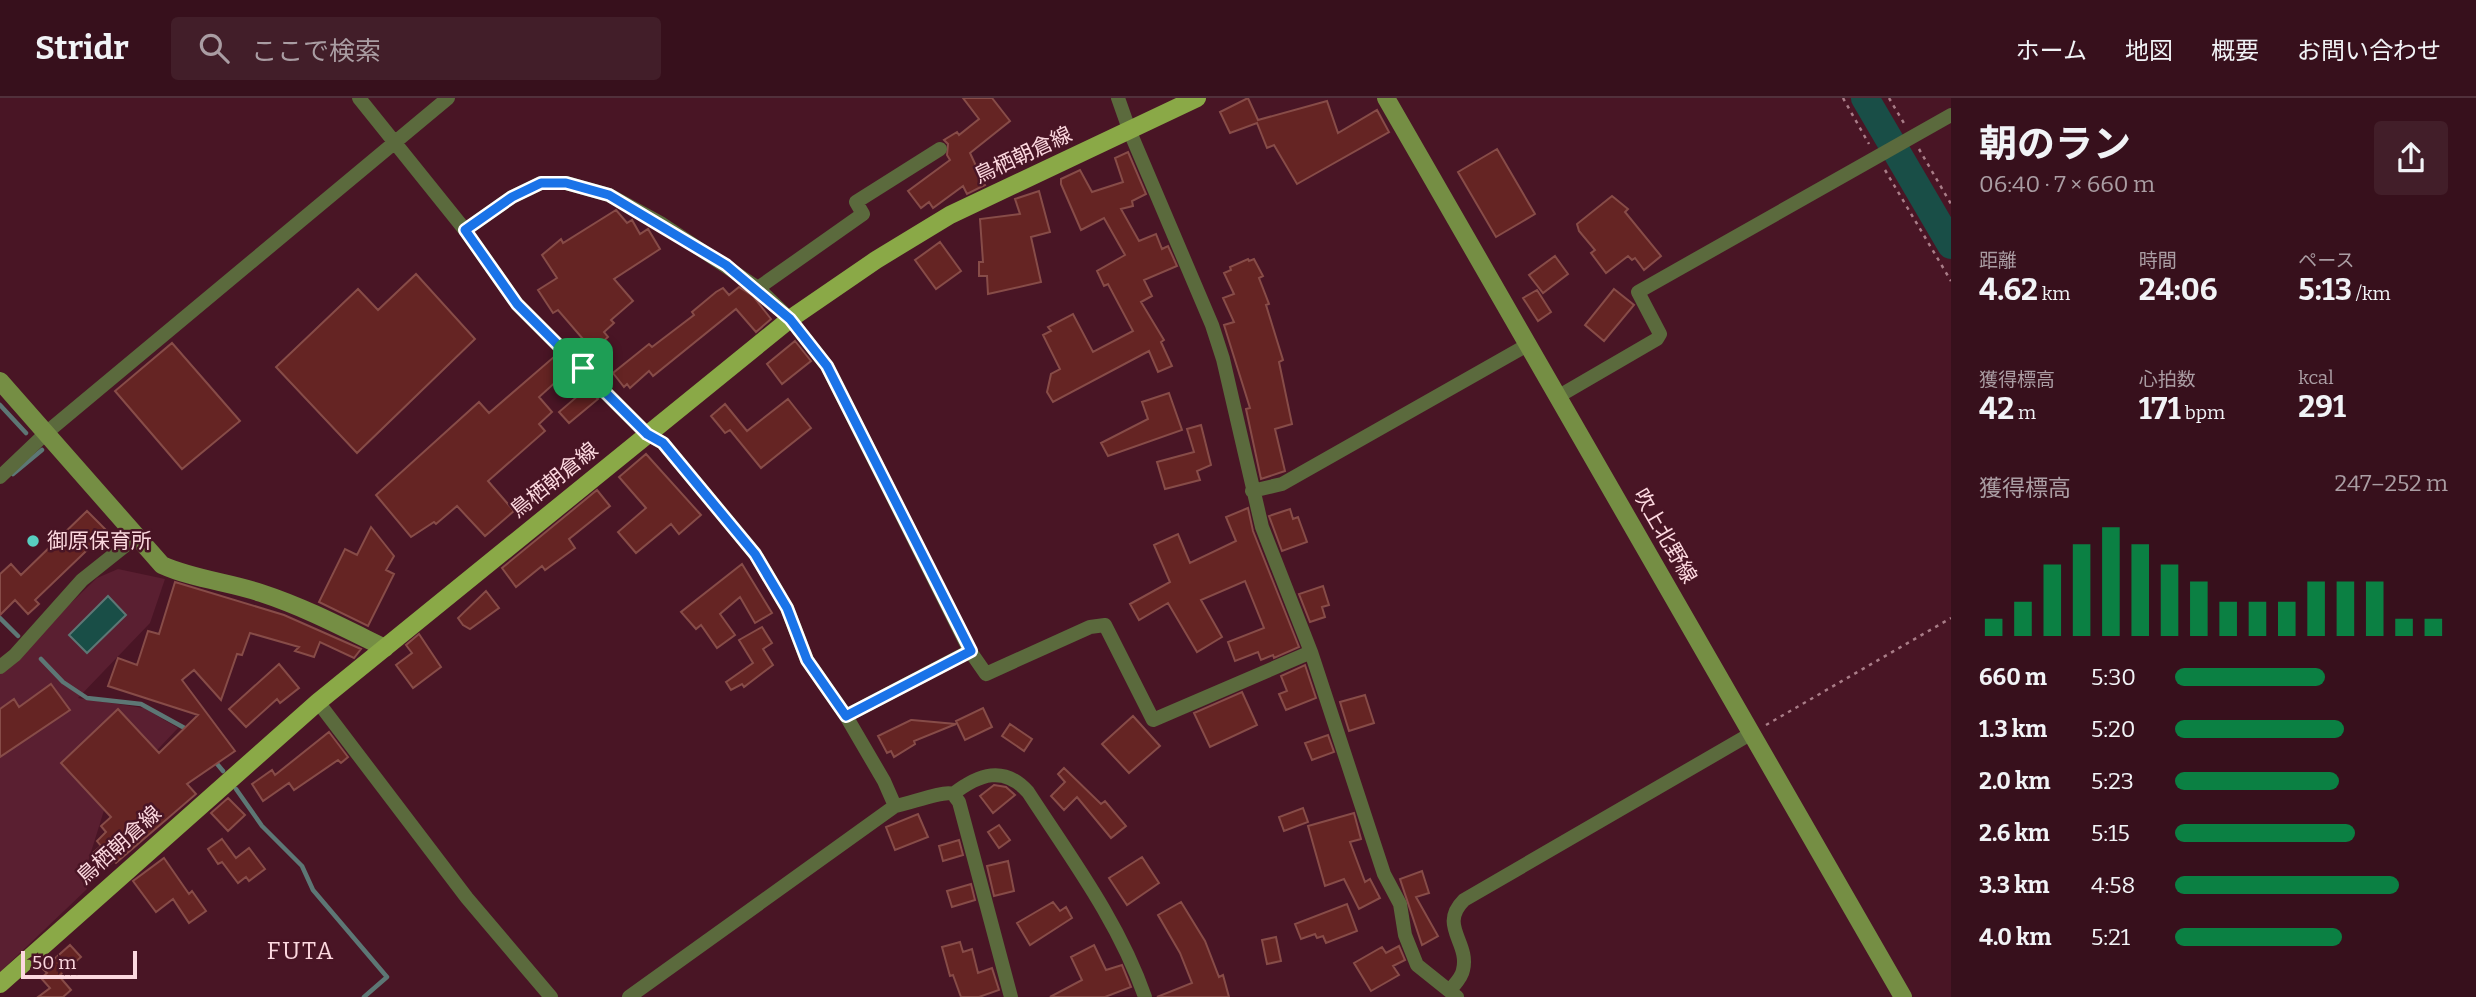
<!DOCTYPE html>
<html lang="ja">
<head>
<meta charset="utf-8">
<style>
  :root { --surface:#37101c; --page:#421e29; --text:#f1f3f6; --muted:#aa9da3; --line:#51303b; --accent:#0b8043 }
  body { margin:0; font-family:Bitter,"Noto Sans JP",serif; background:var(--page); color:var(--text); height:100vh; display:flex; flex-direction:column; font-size:26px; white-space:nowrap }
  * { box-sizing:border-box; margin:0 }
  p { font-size:23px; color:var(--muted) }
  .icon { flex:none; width:38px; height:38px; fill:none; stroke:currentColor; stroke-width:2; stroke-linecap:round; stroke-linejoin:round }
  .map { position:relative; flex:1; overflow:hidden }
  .panel { display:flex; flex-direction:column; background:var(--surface); width:525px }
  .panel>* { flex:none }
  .scale { position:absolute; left:21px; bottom:18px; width:116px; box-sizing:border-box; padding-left:7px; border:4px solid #fcd8df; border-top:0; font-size:19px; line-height:24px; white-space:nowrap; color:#fcd8df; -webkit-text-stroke:5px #491525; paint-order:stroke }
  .pin { position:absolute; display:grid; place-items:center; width:60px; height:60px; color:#fff; margin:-30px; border-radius:14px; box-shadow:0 4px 10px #0006 }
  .round { display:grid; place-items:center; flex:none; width:74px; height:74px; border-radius:7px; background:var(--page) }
  .head { display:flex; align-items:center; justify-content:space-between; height:119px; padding:0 28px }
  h1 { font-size:38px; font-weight:700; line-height:52px }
  .figures { display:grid; grid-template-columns:repeat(3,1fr); gap:10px; height:119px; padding:7px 28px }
  .figures div { display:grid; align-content:center }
  .figures b { font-size:30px; font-weight:700 }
  .figures small { font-size:19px; font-weight:400 }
  .figures p { font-size:19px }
  .chart { height:196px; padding:14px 28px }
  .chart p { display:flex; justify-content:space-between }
  .chart svg { width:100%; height:126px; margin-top:7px; stroke:var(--accent); stroke-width:6 }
  ul { padding:0 28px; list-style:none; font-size:23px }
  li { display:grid; grid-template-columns:112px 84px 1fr; align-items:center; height:52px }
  li i { height:18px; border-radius:9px; background:var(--accent) }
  header { display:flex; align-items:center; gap:42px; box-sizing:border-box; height:98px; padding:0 35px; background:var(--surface); border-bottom:2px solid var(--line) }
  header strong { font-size:33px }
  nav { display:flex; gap:38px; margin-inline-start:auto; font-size:24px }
  .search { width:490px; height:63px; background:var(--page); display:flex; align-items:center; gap:18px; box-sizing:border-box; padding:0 24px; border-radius:7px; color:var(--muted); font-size:26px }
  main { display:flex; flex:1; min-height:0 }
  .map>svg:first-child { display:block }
  .built { fill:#5a1f31 }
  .water { fill:#194e47; stroke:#5d7775; stroke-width:2 }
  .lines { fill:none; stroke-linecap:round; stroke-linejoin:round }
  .stream { stroke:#5d7775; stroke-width:4.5 }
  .river { stroke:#194e47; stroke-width:28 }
  .building { fill:#652423; stroke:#874c48; stroke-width:2 }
  .path { stroke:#a97d88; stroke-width:2.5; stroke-dasharray:3.5 5; stroke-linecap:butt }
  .street { stroke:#5b6a3d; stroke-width:14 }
  .secondary { stroke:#758e44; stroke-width:18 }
  .primary { stroke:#8aa947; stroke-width:18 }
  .route-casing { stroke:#fff; stroke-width:14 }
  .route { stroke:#1a73e8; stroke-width:9 }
  .poi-dot { fill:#58cec0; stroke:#491525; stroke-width:2.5 }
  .labels { text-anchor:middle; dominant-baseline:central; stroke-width:5; stroke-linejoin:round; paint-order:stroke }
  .street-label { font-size:21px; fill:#fcd8df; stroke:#491525 }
  .poi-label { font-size:21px; fill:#fcd8df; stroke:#491525; text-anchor:start }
  .quarter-label { font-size:24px; letter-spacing:2px; fill:#fcd8df; stroke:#491525 }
</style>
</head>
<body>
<header>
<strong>Stridr</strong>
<div class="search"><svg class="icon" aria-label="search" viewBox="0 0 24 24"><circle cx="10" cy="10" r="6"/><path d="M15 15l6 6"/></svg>ここで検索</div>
<nav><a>ホーム</a><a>地図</a><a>概要</a><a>お問い合わせ</a></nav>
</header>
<main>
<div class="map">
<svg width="1951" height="899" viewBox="0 0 1951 899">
  <rect width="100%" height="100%" fill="#491525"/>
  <path class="built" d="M118,471L165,481L150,525L78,600L144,610L178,630L106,706L82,783L87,791L0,874V573L97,480Z"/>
  <path class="water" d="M108,498L126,517L87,555L69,537Z"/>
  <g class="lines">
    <path class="stream" d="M0,307L26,335
      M13,376L42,352
      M0,520L18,538
      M41,561L63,584L87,600L141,606L190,633
      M213,661L223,673
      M236,691L262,728L302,768L313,792L387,879L364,899"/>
    <path class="river" d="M1865,0L1951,147"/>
  </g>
  <path class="building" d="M963,0H992L1010,23L970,55L985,87L967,96L963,88L933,110L929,104L921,110L908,93L950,62L947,57L948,46L944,42L957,34L959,37L979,21Z
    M1248,0L1258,22L1327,3L1338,35L1377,12L1389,34L1297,86L1274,47L1267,50L1257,25L1230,35L1220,14Z
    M1497,51L1535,116L1496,139L1458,74Z
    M1128,54L1146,96L1132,103L1133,108L1121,111L1139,143L1156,136L1162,151L1168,148L1177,168L1144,182L1152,198L1141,204L1164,242L1161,244L1172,268L1158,274L1149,253L1053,304L1047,294L1051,276L1060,271L1043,237L1051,233L1048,229L1073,216L1093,254L1133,233L1108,186L1104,188L1097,173L1125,157L1104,120L1081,132L1061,86V81L1080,72L1092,94L1123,84L1115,60Z
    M1039,93L1050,134L1031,139L1041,184L988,196L987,178H979V164H983L980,121L1020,116L1015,101Z
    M1612,98L1628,111L1625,114L1661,158L1644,172L1635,160L1632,162L1628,158L1606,175L1591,155L1595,152L1579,133L1577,126Z
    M616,112L627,125L632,122L640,136L648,131L660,151L614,181L633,203L611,222L614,225L604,234L608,239L599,247L595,242L589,248L558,212L553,215L538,192L557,180L542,157L561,141L563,145Z
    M940,144L961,173L936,191L915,162Z
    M1555,158L1568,176L1543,195L1529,177Z
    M1248,161L1249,163L1254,161L1263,178L1259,180L1269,206L1266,207L1283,262L1279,264L1292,326L1275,331L1285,373L1261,381L1246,311L1250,310L1224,227L1234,224L1223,200L1234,196L1224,175L1231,172L1230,169Z
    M416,176L475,241L357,355L276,269L358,191L378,212Z
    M739,189L753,198L771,221L756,234L736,211L653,278L649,273L630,290L627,286L624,289L613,275L649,246L652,249L694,217L692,214L716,194L723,190L729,197Z
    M1614,191L1634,207L1604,243L1585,227Z
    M1537,192L1551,214L1538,223L1523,200Z
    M795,243L811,263L782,286L767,266Z
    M172,245L240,323L182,371L115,293Z
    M555,258L569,272L539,299L552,314L539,326L545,333L488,383L514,413L485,438L457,408L436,426L434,424L411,439L376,397L479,304L489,315Z
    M587,290L598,301L569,325L559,314Z
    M1169,295L1182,332L1108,358L1101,345L1148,321L1142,304Z
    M788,301L811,330L761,370L730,332L725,335L711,318L725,306L747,333Z
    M1201,327L1211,367L1197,373L1200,382L1165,391L1157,364L1194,354L1187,331Z
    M646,356L701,417L679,436L671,426L636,455L618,434L646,410L619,379Z
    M597,392L610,408L569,441L575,450L545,472L542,468L516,489L502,470Z
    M1248,410L1253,433L1299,549L1274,560L1273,557L1261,562L1258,554L1235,563L1228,544L1264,530L1245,483L1201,502L1222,539L1197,554L1168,505L1139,522L1130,506L1170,484L1154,447L1178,436L1190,465L1236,443L1226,419Z
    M1290,411L1293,421L1298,419L1307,444L1282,453L1269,418Z
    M87,413L107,433L35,502L39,506L28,516L15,502L0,517V476L11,466L21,477Z
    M371,429L394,458L386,472L394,476L368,528L319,504L345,451L357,457Z
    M742,466L772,515L755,525L740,499L720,516L735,537L717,550L701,527L696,531L681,514Z
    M175,484L284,517L361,551L354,560L320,544L314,559L295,553L299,549L250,535L242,557L237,556L221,602L194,572L182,582L235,653L187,686L196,696L116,765L114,763L107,769L94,754L101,748L97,743L106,734L101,728L111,719L61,665L118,611L159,655L198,617L108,588L118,560L137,567L148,533L159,536Z
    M1323,488L1329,507L1322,509L1325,519L1310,524L1299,496Z
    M486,493L499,510L470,531L463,527L458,520Z
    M762,529L772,545L763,551L773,567L744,589L742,586L731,592L726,584L753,565L739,542Z
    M419,536L441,569L413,590L396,567L412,555L406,547Z
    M279,566L299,590L280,605L277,601L246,629L229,611Z
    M1305,567L1316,600L1286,612L1279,596L1287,593L1281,578Z
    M51,586L70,612L0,659V611L14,601L19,609Z
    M1242,594L1257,627L1210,649L1194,615Z
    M1365,597L1374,625L1349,633L1340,604Z
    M983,610L992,629L965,642L956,623Z
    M1133,618L1160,648L1129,675L1102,646Z
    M911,622H912L956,626L914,643L915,646L894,659L891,653L887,655L878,638Z
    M1010,626L1032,641L1024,653L1002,638Z
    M329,634L348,659L341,665L338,662L294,692L289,685L263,703L252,686L272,672L275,677Z
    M1328,637L1334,654L1312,662L1305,645Z
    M1064,670L1101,706L1105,703L1126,728L1111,740L1077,699L1064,712L1051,698L1065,684L1058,676Z
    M994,687L1006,689L1015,697L993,715L980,698Z
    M228,700L245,717L228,733L211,715Z
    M1303,710L1308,724L1284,733L1279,719Z
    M1354,715L1361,741L1350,744L1365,784L1370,781L1380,800L1359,811L1344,781L1325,788L1308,728Z
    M918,716L928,739L895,752L886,729Z
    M999,727L1010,742L999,750L988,734Z
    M222,741L236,760L249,750L265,771L249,783L246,779L238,785L222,764L218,766L208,751Z
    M959,742L963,757L943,763L939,748Z
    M1142,759L1159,785L1127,807L1109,780Z
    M164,760L189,796L192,793L206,813L189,825L173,801L156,814L133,783Z
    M1008,763L1014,793L994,798L987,768Z
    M1422,773L1429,795L1416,799L1438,838L1422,847L1400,781Z
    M971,786L975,802L952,809L947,793Z
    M1053,804L1060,813L1066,809L1072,820L1030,847L1017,825Z
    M1181,804L1205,843L1219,879L1223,877L1229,899H1157L1192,885L1180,855L1158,817Z
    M1347,806L1357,833L1326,845L1323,838L1317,840L1315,836L1301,841L1295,826Z
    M1276,839L1281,863L1267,866L1262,842Z
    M960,844L963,854L972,851L978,875L992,870L999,892L979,899H961L953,877L950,878L942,849Z
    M70,847L81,859L59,878L71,892L63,899H38L50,890L41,880L47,875L43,871Z
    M1094,847L1106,872L1122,867L1131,889L1105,899H1050L1082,882L1071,859Z
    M1399,848L1405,862L1393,868L1399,877L1371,893L1354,865L1382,849L1386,855Z"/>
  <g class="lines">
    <path class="path" d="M1843,0L1869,46
      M1889,0L1905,27
      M1919,51L1951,106
      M1885,72L1951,183
      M1766,627L1951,520"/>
    <path class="street" d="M359,0L465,132L517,206L647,336L663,345L755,456L787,510L807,562L846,618L884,683L895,708
      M1118,0L1130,34L1212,227L1223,261L1262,429L1311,554L1384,776L1400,806L1405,837L1417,867L1457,899
      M465,132L512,99L541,85H566L609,97L662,126L758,190L790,221L827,268L970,553L986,576L1090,529L1105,527L1153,622L1311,554
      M758,190L863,116L856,104L940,51
      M1559,298L1657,241L1660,236L1638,194L1951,17
      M0,379L46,335L448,0
      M1252,393L1282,386L1529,246
      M0,569L15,557L82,482L136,439
      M318,604L467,800L551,899
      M846,618L970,553
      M953,696L959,704L1011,899
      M1451,891C1455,886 1462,879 1463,872C1470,844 1438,828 1464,802L1752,635
      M629,899L895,708C909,706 943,692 953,696C979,676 1004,667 1028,694C1071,760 1119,824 1145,899"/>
    <path class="secondary" d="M1386,0L1903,899
      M0,283L162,467C193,481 228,484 261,495C304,509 344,530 385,550"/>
    <path class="primary" d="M0,886L318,604L790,221L876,162L950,117L1197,0"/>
  </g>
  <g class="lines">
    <g class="route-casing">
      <path id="route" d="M541,85H566L609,97L726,167L790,221L827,268L971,553L846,618L807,562L787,510L755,456L663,345L647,336L517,206L465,132L512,99Z"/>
    </g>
    <use href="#route" class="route"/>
  </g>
  <circle class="poi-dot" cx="33" cy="443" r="7"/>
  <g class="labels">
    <g class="street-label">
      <text transform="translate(1023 57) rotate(-25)">鳥栖朝倉線</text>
      <text transform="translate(554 382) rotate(-39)">鳥栖朝倉線</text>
      <text transform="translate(1665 438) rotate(60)">吹上北野線</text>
      <text transform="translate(119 747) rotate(-42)">鳥栖朝倉線</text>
    </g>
    <g class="poi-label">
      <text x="47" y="443">御原保育所</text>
    </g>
    <g class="quarter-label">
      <text x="301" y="853">FUTA</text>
    </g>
  </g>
</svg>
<div class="scale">50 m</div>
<div class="pin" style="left:583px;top:270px;background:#1e9e55"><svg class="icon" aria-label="arrive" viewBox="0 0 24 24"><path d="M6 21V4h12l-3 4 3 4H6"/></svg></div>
</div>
<section class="panel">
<div class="head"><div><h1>朝のラン</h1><p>06:40 · 7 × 660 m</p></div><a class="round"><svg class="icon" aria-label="share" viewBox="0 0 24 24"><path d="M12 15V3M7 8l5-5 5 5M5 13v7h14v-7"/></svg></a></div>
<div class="figures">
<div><p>距離</p><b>4.62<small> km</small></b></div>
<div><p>時間</p><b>24:06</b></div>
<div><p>ペース</p><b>5:13<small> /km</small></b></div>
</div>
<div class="figures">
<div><p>獲得標高</p><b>42<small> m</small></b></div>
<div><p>心拍数</p><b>171<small> bpm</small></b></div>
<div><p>kcal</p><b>291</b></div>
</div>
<div class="chart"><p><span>獲得標高</span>247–252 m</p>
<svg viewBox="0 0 160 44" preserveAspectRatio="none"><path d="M5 44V38M15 44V32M25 44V19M35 44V12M45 44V6M55 44V12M65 44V19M75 44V25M85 44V32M95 44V32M105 44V32M115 44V25M125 44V25M135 44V25M145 44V38M155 44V38"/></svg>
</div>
<ul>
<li><b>660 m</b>5:30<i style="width:55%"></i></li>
<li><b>1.3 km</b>5:20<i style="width:62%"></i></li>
<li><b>2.0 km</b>5:23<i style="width:60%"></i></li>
<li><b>2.6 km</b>5:15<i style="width:66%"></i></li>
<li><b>3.3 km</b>4:58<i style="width:82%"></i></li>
<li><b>4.0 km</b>5:21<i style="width:61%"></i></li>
</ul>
</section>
</main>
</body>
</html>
